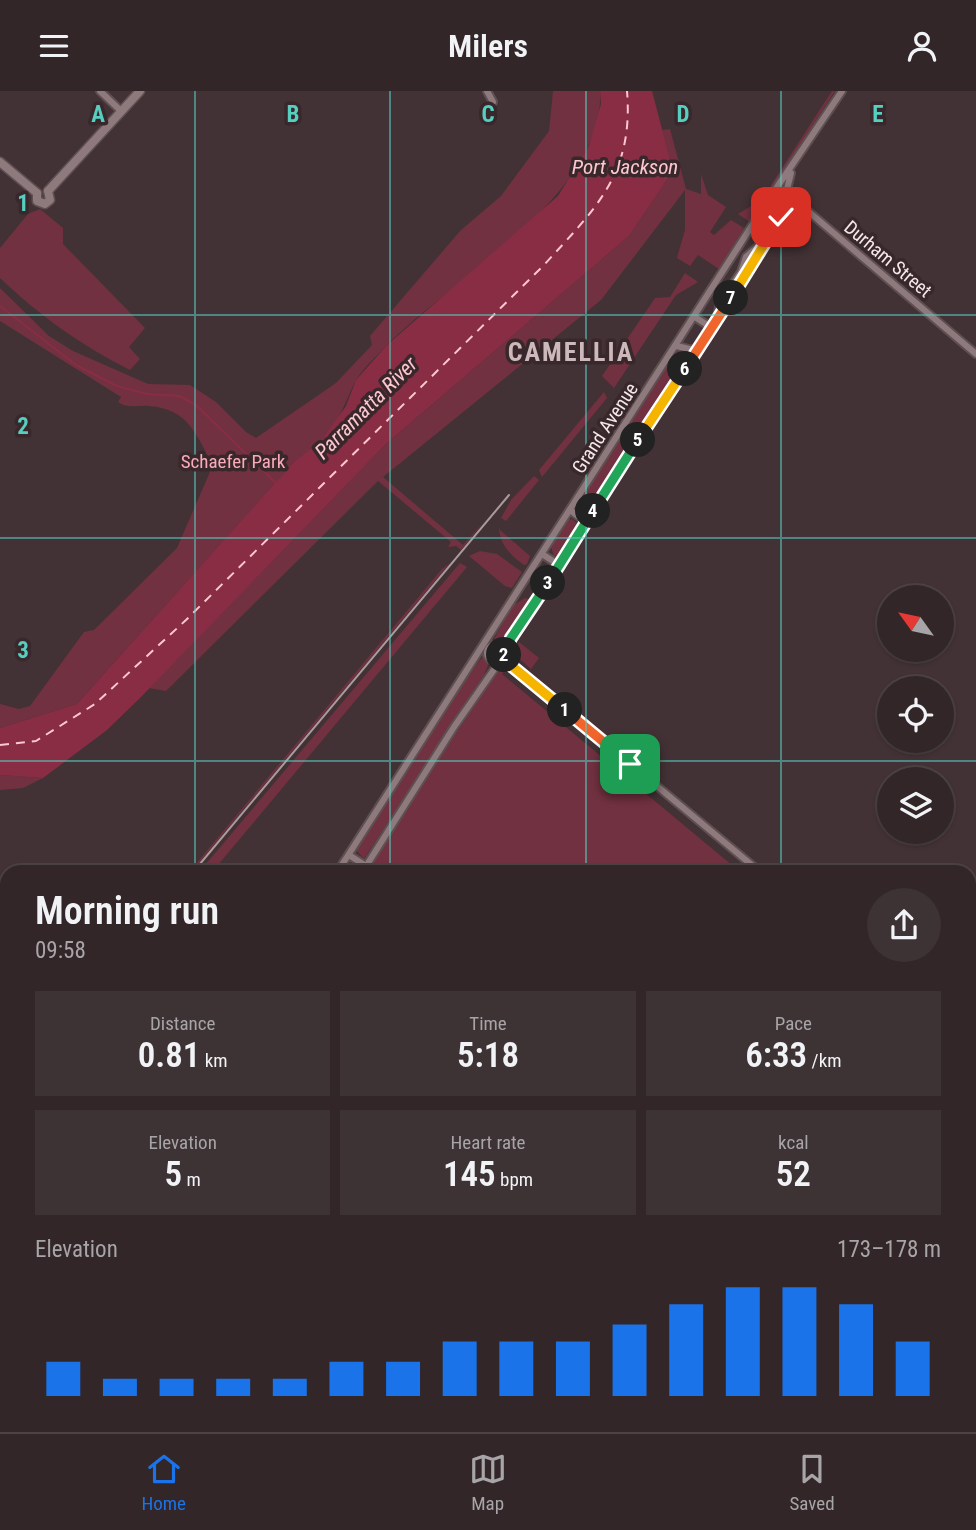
<!DOCTYPE html>
<html lang="en">
<head>
<meta charset="utf-8">
<style>
  :root { --surface:#322628; --page:#3d3234; --text:#f1f3f6; --muted:#a8a5a8; --line:#4d4345; --accent:#1a73e8 }
  body { margin:0; font-family:"Roboto Condensed",sans-serif; background:var(--page); color:var(--text); height:100vh; display:flex; flex-direction:column; font-size:26px; white-space:nowrap }
  * { box-sizing:border-box; margin:0 }
  p { font-size:23px; color:var(--muted) }
  .icon { flex:none; width:38px; height:38px; fill:none; stroke:currentColor; stroke-width:2; stroke-linecap:round; stroke-linejoin:round }
  .map { position:relative; flex:1; overflow:hidden }
  .drawer { position:absolute; left:0px; top:774px; width:976px; height:569px; display:flex; flex-direction:column; background:var(--surface); border-radius:21px 21px 0 0; box-shadow:0 2px 5px #0004,0 0 0 2px var(--line) }
  .drawer>* { flex:none }
  .needle { width:46px; rotate:303deg }
  .fabs { position:absolute; left:877px; top:494px; display:grid; gap:14px }
  .fabs a { display:grid; place-items:center; width:77px; height:77px; border-radius:50%; background:var(--surface); box-shadow:0 2px 5px #0004,0 0 0 2px var(--line); font-size:35px }
  .pin { position:absolute; display:grid; place-items:center; width:60px; height:60px; color:#fff; margin:-30px; border-radius:14px; box-shadow:0 4px 10px #0006 }
  .km { position:absolute; width:35px; height:35px; margin:-18px; border-radius:50%; background:#222; color:#fff; font-size:19px; line-height:35px; text-align:center }
  .round { display:grid; place-items:center; flex:none; width:74px; height:74px; border-radius:37px; background:var(--page) }
  .summary { display:flex; align-items:center; justify-content:space-between; height:119px; padding:0 35px }
  h1 { font-size:38px; font-weight:600; line-height:52px }
  .metrics { display:grid; grid-template-columns:repeat(3,1fr); gap:10px; height:119px; padding:7px 35px }
  .metrics div { display:grid; align-content:center; border-radius:0px; background:var(--page); text-align:center }
  .metrics b { font-size:35px; font-weight:600 }
  .metrics small { font-size:19px; font-weight:400 }
  .metrics p { font-size:19px }
  .chart { height:196px; padding:14px 35px }
  .chart p { display:flex; justify-content:space-between }
  .chart svg { width:100%; height:126px; margin-top:7px; stroke:var(--accent); stroke-width:6 }
  header { display:flex; justify-content:space-between; align-items:center; height:91px; padding:0 35px; background:var(--surface); font-size:32px; font-weight:600 }
  .menu { display:flex; justify-content:space-around; align-items:center; height:98px; border-top:2px solid var(--line); background:var(--surface); font-size:19px; color:var(--muted) }
  .menu a { display:grid; justify-items:center; gap:4px }
  .menu .active { color:var(--accent) }
  .map>svg:first-child { display:block }
  .green { fill:#713140 }
  .water { fill:#892d45 }
  .lines { fill:none; stroke-linecap:round; stroke-linejoin:round }
  .stream { stroke:#892d45; stroke-width:2 }
  .ferry { stroke:#fdc7d0; stroke-width:2; stroke-dasharray:9 7; stroke-linecap:butt }
  .minor-casing { stroke:#5e5052; stroke-width:10 }
  .tertiary-casing { stroke:#5e5052; stroke-width:11 }
  .primary-casing { stroke:#5e5052; stroke-width:14 }
  .minor { stroke:#8e7a7d; stroke-width:6 }
  .tertiary { stroke:#8e7a7d; stroke-width:8 }
  .primary { stroke:#6cafa8; stroke-width:10 }
  .tram { stroke:#a99b9d; stroke-width:2 }
  .split-1-casing { stroke:#fff; stroke-width:14 }
  .split-2-casing { stroke:#fff; stroke-width:14 }
  .split-3-casing { stroke:#fff; stroke-width:14 }
  .split-4-casing { stroke:#fff; stroke-width:14 }
  .split-5-casing { stroke:#fff; stroke-width:14 }
  .split-6-casing { stroke:#fff; stroke-width:14 }
  .split-7-casing { stroke:#fff; stroke-width:14 }
  .split-8-casing { stroke:#fff; stroke-width:14 }
  .split-1 { stroke:#f0652b; stroke-width:9 }
  .split-2 { stroke:#f5b400; stroke-width:9 }
  .split-3 { stroke:#22a559; stroke-width:9 }
  .split-4 { stroke:#22a559; stroke-width:9 }
  .split-5 { stroke:#22a559; stroke-width:9 }
  .split-6 { stroke:#f5b400; stroke-width:9 }
  .split-7 { stroke:#f0652b; stroke-width:9 }
  .split-8 { stroke:#f5b400; stroke-width:9 }
  .grid { fill:none; stroke:#58cec0; stroke-width:2; stroke-opacity:0.55 }
  .labels { text-anchor:middle; dominant-baseline:central; stroke-width:7; stroke-linejoin:round; paint-order:stroke }
  .street-label { font-size:19px; fill:#f4e8ea; stroke:#39282b }
  .park-label { font-size:19px; fill:#faabb9; stroke:#39282b }
  .water-label { font-size:21px; font-style:italic; fill:#fdc7d0; stroke:#39282b }
  .district-label { font-size:26px; font-weight:bold; letter-spacing:2px; fill:#cdb8bb; stroke:#39282b }
  .grid-label { font-size:23px; text-anchor:middle; font-weight:bold; fill:#58cec0; stroke:#39282b; stroke-width:7; stroke-linejoin:round; paint-order:stroke }
</style>
</head>
<body>
<header><svg class="icon" aria-label="menu" viewBox="0 0 24 24"><path d="M4 6h16M4 12h16M4 18h16"/></svg>Milers<svg class="icon" aria-label="person" viewBox="0 0 24 24"><circle cx="12" cy="8" r="4"/><path d="M4 21q1-7 8-7t8 7"/></svg></header>
<div class="map">
<svg width="976" height="1341" viewBox="0 0 976 1341">
  <rect width="100%" height="100%" fill="#433235"/>
  <path class="green" d="M553,0H600C606,103 452,188 387,254C377,265 362,278 355,291C345,311 338,334 321,351C313,358 303,364 295,370L77,613L0,637V613L19,618L30,615L84,541L94,539L177,457L213,374C196,344 189,318 149,315C137,314 128,318 118,311L121,306L0,230V197L49,245L73,260L148,293L190,294L216,311L246,341L256,347L336,292L372,254L370,245L461,139L501,105L549,40Z
    M832,0H835L750,131L738,123L762,108Z
    M670,38L686,98L701,103V83L708,104L726,116L710,141L714,144L731,129L744,137L719,178L698,164L690,175L677,167L685,139V99L601,209L383,386L463,454L487,427L461,459L456,455L448,456L451,451L378,390L166,600L149,597L386,353L629,145L673,80L662,39Z
    M40,118L63,137V153L145,237L129,256L140,268L130,279C81,254 40,225 0,187V157L28,123Z
    M685,182L698,191L676,204L614,297L602,285L655,207L670,206Z
    M681,259L686,261L688,268L588,422L579,419L578,413L675,262Z
    M604,301L607,307L542,386L539,379Z
    M534,385L539,389L506,430L501,427L511,409Z
    M572,428L579,434V438L561,465H554L551,456L568,429Z
    M499,435L500,439L530,465L527,473L524,474C510,464 499,453 499,435Z
    M480,460L497,463L522,481L512,497L505,495L469,465Z
    M450,472L192,780H190L442,478Z
    M460,472L467,476L213,780H200Z
    M525,507L532,509L503,555L493,550L512,515Z
    M519,551L539,567L531,578L514,563Z
    M484,564L489,572L484,584L364,768L356,759L466,587Z
    M501,573L507,575L502,583L739,780H366Z
    M0,684L43,687L23,697L0,699Z
    M976,1262V1327L970,1332V1265Z
    M410,1335H693L688,1341H417Z
    M920,1335H965L959,1341H917Z"/>
  <path class="water" d="M600,0H652L673,80L629,145L386,353L141,606L107,639L43,687L0,684V637L77,613L275,392L295,370L321,350L346,315L356,289L387,254L558,105L589,55L601,13Z"/>
  <g class="lines">
    <path class="stream" d="M0,215L76,274L117,295L147,303L179,305L196,314L275,391
      M970,1290L976,1288
      M932,1341L935,1335"/>
    <path class="ferry" d="M0,654L36,650L95,613L186,529L543,175C594,119 634,84 627,0"/>
    <g class="minor-casing">
      <path id="minor" d="M100,0L121,20
        M487,0L493,11
        M761,126L781,110H796L976,263
        M751,137L761,146H767
        M695,226L712,237
        M717,226L720,212L741,181L746,166L765,149
        M677,255L697,260
        M570,419L586,431
        M542,463L559,474
        M487 562a8 8 0 1 1 16 0a8 8 0 1 1-16 0Z
        M504,564L512,545L779,131L791,82
        M503,567L759,780
        M349,764L366,775
        M338,780L767,111L842,0
        M363,780L454,636L500,570
        M970,860L976,852
        M0,929L7,927
        M970,958L976,964
        M970,1022L976,1014
        M0,1057L7,1052
        M0,1070L7,1063
        M970,1161L976,1166
        M0,1194L7,1185
        M10,1341L15,1335
        M207,1341L212,1335
        M698,1341L703,1335"/>
    </g>
    <g class="tertiary-casing">
      <path id="tertiary" d="M0,71L37,102
        M48,100L140,0
        M37,102V110L45,113L50,109L48,100"/>
    </g>
    <g class="primary-casing">
      <path id="primary" d="M0,1073L7,1079
        M0,1089L7,1095
        M294,1335L301,1341
        M311,1335L317,1341"/>
    </g>
    <use href="#minor" class="minor"/>
    <use href="#tertiary" class="tertiary"/>
    <use href="#primary" class="primary"/>
    <path class="tram" d="M194,780L509,404
      M0,837L7,845
      M0,938L7,936"/>
  </g>
  <g class="lines">
    <g class="split-1-casing">
      <path id="split-1" d="M565,619L630,673"/>
    </g>
    <g class="split-2-casing">
      <path id="split-2" d="M504,564L502,567L565,619"/>
    </g>
    <g class="split-3-casing">
      <path id="split-3" d="M504,564L511,547L548,492"/>
    </g>
    <g class="split-4-casing">
      <path id="split-4" d="M548,492L593,420"/>
    </g>
    <g class="split-5-casing">
      <path id="split-5" d="M593,420L638,349"/>
    </g>
    <g class="split-6-casing">
      <path id="split-6" d="M638,349L685,278"/>
    </g>
    <g class="split-7-casing">
      <path id="split-7" d="M685,278L731,207"/>
    </g>
    <g class="split-8-casing">
      <path id="split-8" d="M731,207L781,126"/>
    </g>
    <use href="#split-1" class="split-1"/>
    <use href="#split-2" class="split-2"/>
    <use href="#split-3" class="split-3"/>
    <use href="#split-4" class="split-4"/>
    <use href="#split-5" class="split-5"/>
    <use href="#split-6" class="split-6"/>
    <use href="#split-7" class="split-7"/>
    <use href="#split-8" class="split-8"/>
  </g>
  <path class="grid" d="M195,0V780M390,0V780M586,0V780M781,0V780M0,224H976M0,447H976M0,670H976M0,894H7M970,894H976M0,1118H7M970,1118H976M195,1335V1341M390,1335V1341M586,1335V1341M781,1335V1341"/>
  <g class="labels">
    <g class="street-label">
      <text transform="translate(888 168) rotate(40)">Durham Street</text>
      <text transform="translate(605 337) rotate(-57)">Grand Avenue</text>
    </g>
    <g class="park-label">
      <text x="233" y="370">Schaefer Park</text>
    </g>
    <g class="water-label">
      <text x="625" y="76">Port Jackson</text>
      <text transform="translate(366 317) rotate(-45)">Parramatta River</text>
    </g>
    <g class="district-label">
      <text x="571" y="261">CAMELLIA</text>
    </g>
  </g>
  <g class="grid-label">
    <text x="98" y="31">A</text>
    <text x="293" y="31">B</text>
    <text x="488" y="31">C</text>
    <text x="683" y="31">D</text>
    <text x="878" y="31">E</text>
    <text x="23" y="120">1</text>
    <text x="23" y="343">2</text>
    <text x="23" y="567">3</text>
  </g>
</svg>
<div class="fabs">
<a><svg class="needle" viewBox="-14 -14 28 28"><path d="M0-13l5 13h-10z" fill="#e53935"/><path d="M0 13l5-13h-10z" fill="#a8a5a8"/></svg></a>
<a><svg class="icon" aria-label="locate" viewBox="0 0 24 24"><circle cx="12" cy="12" r="6"/><path d="M12 2v4M12 18v4M2 12h4M18 12h4"/></svg></a>
<a><svg class="icon" aria-label="layers" viewBox="0 0 24 24"><path d="M12 4l9 5-9 5-9-5zM3 14l9 5 9-5"/></svg></a>
</div>
<div class="pin" style="left:630px;top:673px;background:#1e9e55"><svg class="icon" aria-label="arrive" viewBox="0 0 24 24"><path d="M6 21V4h12l-3 4 3 4H6"/></svg></div>
<div class="pin" style="left:781px;top:126px;background:#d93025"><svg class="icon" aria-label="check" viewBox="0 0 24 24"><path d="M5 12l5 5 9-10"/></svg></div>
<b class="km" style="left:565px;top:619px">1</b>
<b class="km" style="left:504px;top:564px">2</b>
<b class="km" style="left:548px;top:492px">3</b>
<b class="km" style="left:593px;top:420px">4</b>
<b class="km" style="left:638px;top:349px">5</b>
<b class="km" style="left:685px;top:278px">6</b>
<b class="km" style="left:731px;top:207px">7</b>
<section class="drawer">
<div class="summary"><div><h1>Morning run</h1><p>09:58</p></div><a class="round"><svg class="icon" aria-label="share" viewBox="0 0 24 24"><path d="M12 15V3M7 8l5-5 5 5M5 13v7h14v-7"/></svg></a></div>
<div class="metrics">
<div><p>Distance</p><b>0.81<small> km</small></b></div>
<div><p>Time</p><b>5:18</b></div>
<div><p>Pace</p><b>6:33<small> /km</small></b></div>
</div>
<div class="metrics">
<div><p>Elevation</p><b>5<small> m</small></b></div>
<div><p>Heart rate</p><b>145<small> bpm</small></b></div>
<div><p>kcal</p><b>52</b></div>
</div>
<div class="chart"><p><span>Elevation</span>173–178 m</p>
<svg viewBox="0 0 160 44" preserveAspectRatio="none"><path d="M5 44V32M15 44V38M25 44V38M35 44V38M45 44V38M55 44V32M65 44V32M75 44V25M85 44V25M95 44V25M105 44V19M115 44V12M125 44V6M135 44V6M145 44V12M155 44V25"/></svg>
</div>
</section>
</div>
<nav class="menu">
<a class="active"><svg class="icon" aria-label="home" viewBox="0 0 24 24"><path d="M3 11l9-7 9 7M6 9v11h12V9"/></svg>Home</a>
<a><svg class="icon" aria-label="map" viewBox="0 0 24 24"><path d="M3 6l6-2 6 2 6-2v14l-6 2-6-2-6 2zM9 4v14M15 6v14"/></svg>Map</a>
<a><svg class="icon" aria-label="saved" viewBox="0 0 24 24"><path d="M7 4h10v16l-5-4-5 4z"/></svg>Saved</a>
</nav>
</body>
</html>
